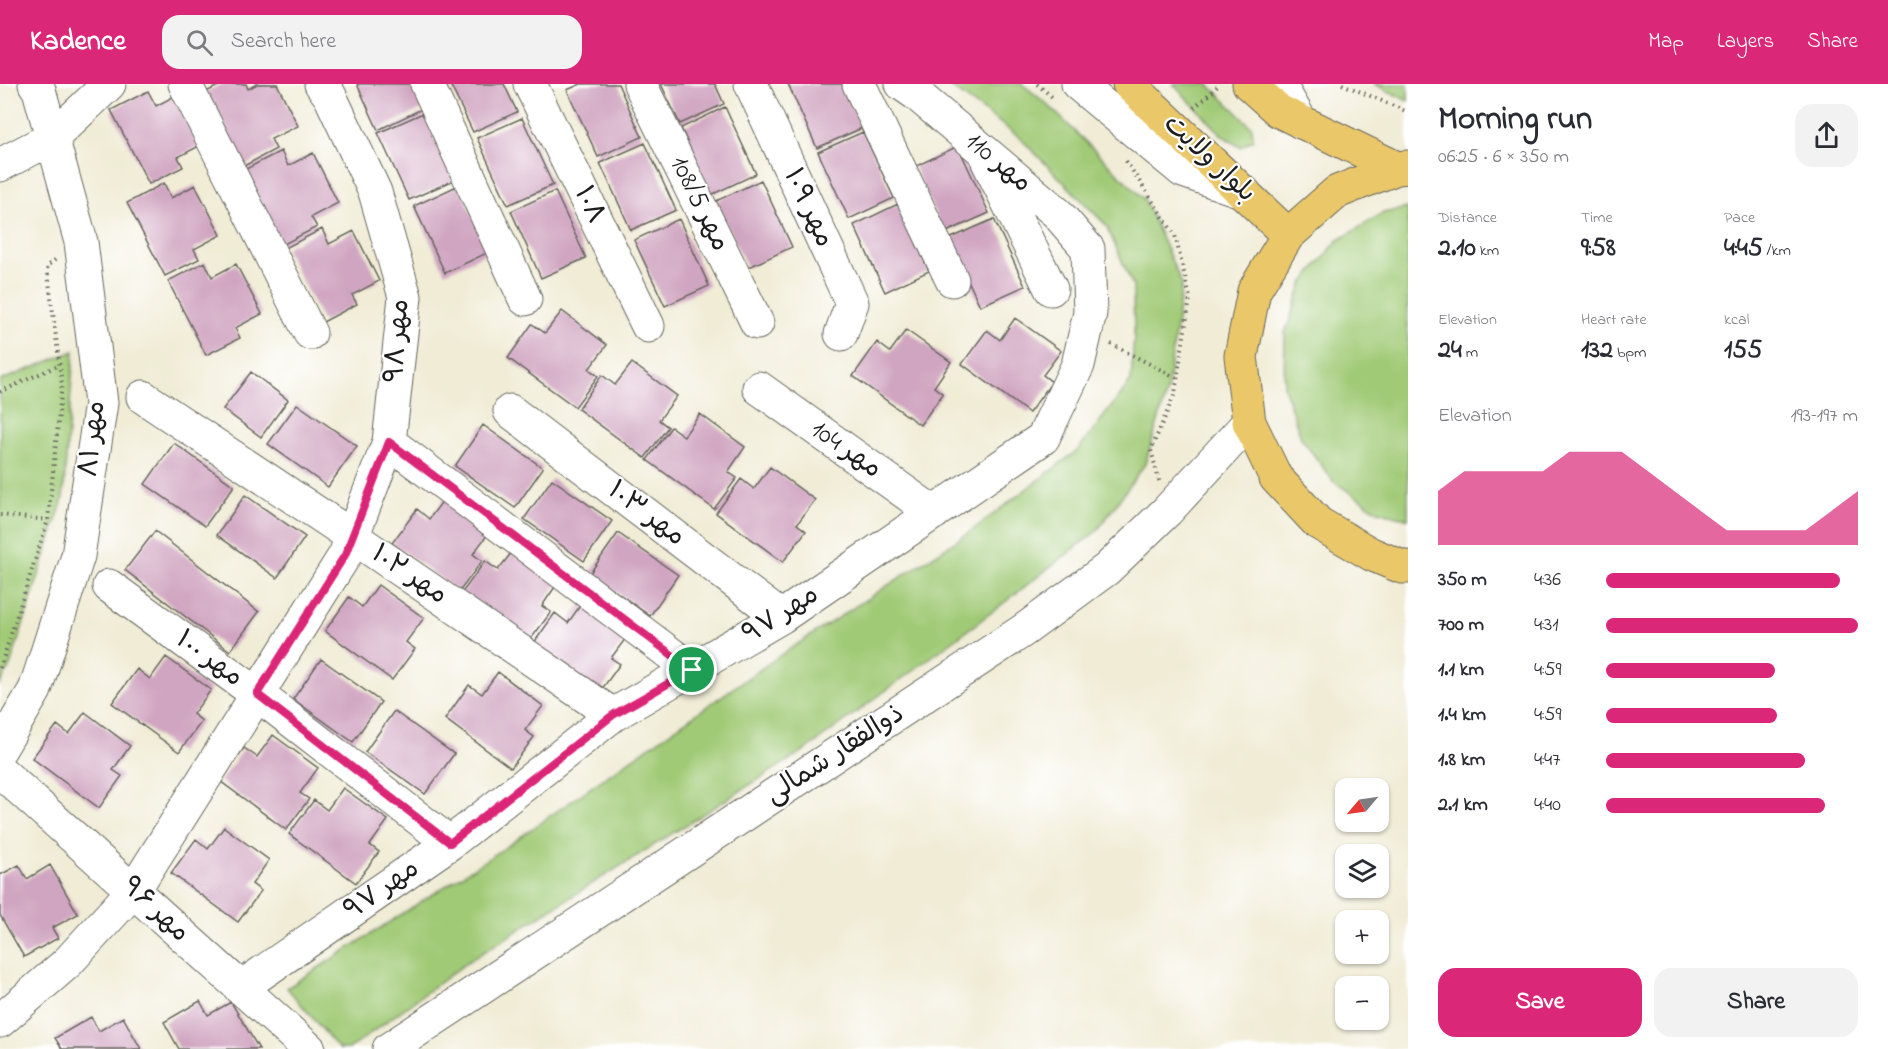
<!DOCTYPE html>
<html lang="en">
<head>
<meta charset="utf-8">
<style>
  :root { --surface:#fff; --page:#f2f2f3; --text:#2b2b33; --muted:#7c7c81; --accent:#db2777 }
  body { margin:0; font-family:"Indie Flower","Playpen Sans Arabic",sans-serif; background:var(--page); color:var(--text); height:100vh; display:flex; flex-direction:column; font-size:22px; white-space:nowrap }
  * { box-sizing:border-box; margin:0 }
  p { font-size:20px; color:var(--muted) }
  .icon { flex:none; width:33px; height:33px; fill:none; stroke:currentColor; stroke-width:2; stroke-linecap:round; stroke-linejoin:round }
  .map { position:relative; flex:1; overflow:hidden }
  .drawer { display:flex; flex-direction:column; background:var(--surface); width:480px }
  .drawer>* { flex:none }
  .needle { width:39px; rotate:241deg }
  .controls { position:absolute; left:1335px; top:694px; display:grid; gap:12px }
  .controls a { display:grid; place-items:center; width:54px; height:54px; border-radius:12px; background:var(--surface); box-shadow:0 2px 4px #0004; font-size:30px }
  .pin { position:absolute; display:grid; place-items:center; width:51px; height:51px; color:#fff; margin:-26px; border:3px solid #fff; border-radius:50%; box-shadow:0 2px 6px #0007 }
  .round { display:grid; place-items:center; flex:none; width:63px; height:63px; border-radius:18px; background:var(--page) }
  .overview { display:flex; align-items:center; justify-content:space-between; height:102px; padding:0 30px }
  h1 { font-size:33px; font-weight:700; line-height:45px }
  .figures { display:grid; grid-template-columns:repeat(3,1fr); gap:9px; height:102px; padding:6px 30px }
  .figures div { display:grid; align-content:center }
  .figures b { font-size:26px; font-weight:700 }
  .figures small { font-size:16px; font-weight:400 }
  .figures p { font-size:16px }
  .chart { height:168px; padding:12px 30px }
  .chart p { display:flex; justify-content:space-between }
  .chart svg { width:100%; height:108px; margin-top:6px; fill:var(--accent); opacity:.7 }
  .primary-button { display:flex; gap:12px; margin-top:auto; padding:12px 30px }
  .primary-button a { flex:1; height:69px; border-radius:18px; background:var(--accent); color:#fff; font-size:24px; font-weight:700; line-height:69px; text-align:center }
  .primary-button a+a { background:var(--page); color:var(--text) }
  ul { padding:0 30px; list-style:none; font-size:20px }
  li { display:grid; grid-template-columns:96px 72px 1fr; align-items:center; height:45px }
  li i { height:15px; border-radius:8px; background:var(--accent) }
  header { display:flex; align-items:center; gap:36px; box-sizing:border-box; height:84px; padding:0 30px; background:var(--accent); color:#fff }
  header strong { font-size:28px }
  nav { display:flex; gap:33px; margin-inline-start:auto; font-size:21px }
  .search { width:420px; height:54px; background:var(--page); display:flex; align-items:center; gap:15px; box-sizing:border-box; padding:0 21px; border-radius:18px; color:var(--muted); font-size:22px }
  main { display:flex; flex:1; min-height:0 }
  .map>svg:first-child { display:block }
  .green { fill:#a0ca76; stroke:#5e7349; stroke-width:1.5 }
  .building { fill:#d0a5c1 }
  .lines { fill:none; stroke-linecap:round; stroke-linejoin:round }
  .minor-casing { stroke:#66655d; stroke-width:35 }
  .major-casing { stroke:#66655d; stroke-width:35 }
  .path { stroke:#66655d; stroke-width:4; stroke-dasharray:1.5 4.5; stroke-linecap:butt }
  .minor { stroke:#fff; stroke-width:33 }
  .major { stroke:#eac769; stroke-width:33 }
  .route-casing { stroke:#fff; stroke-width:12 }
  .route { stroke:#db2777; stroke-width:8 }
  .labels { text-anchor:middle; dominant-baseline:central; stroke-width:4.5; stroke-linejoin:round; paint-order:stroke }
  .street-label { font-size:27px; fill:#1c1c1c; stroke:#fff }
</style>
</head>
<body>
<header>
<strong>Kadence</strong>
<div class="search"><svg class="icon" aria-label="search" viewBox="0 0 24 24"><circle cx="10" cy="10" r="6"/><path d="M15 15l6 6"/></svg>Search here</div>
<nav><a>Map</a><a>Layers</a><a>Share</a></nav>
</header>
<main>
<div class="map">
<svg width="1408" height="965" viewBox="0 0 1408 965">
  <rect width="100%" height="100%" fill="#fff"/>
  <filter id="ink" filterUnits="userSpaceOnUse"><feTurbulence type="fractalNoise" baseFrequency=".0167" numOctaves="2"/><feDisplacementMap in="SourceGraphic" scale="12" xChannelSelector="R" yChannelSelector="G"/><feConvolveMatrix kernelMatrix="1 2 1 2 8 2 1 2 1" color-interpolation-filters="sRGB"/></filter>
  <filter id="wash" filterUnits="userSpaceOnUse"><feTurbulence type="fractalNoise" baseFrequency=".008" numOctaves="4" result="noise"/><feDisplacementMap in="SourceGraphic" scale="24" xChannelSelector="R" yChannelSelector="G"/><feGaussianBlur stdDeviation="1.35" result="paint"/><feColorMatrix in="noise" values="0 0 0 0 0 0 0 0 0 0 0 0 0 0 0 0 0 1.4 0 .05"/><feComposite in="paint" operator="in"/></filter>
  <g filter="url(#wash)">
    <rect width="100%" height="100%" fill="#f0ecd6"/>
    <path class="green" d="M947,0H1022L1047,20L1144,115L1182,200L1167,308L1145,380L1097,447L992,528L807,665L469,877L349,965H339L287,904L500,767L782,570L967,450L1078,366L1131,297L1134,250L1133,202L1106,141L1019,53Z
      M1173,0H1208L1252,43L1253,56L1240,63L1223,52Z
      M1374,0H1408V17Z
      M1408,124V435L1378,427L1333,397L1301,354L1284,303L1285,249L1303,199L1337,157L1383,129Z
      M74,267L63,415L10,582L0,600V297Z"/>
    <g id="blocks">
      <path class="building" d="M222,0H246L248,5L257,0H277L298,42L271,55L276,65L242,83L204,9Z
        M357,0H410L422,25L378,46Z
        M450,0H504L517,28L473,48Z
        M581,0H618L642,53L598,73L567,6Z
        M661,0H715L724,20L680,40Z
        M788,0H842L862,44L817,64Z
        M148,7L156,22L180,9L205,59L178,73L183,83L149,100L111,26Z
        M725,23L756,90L711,111L681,44Z
        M423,29L454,96L409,116L378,49Z
        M522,34L553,101L508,121L477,54Z
        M863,48L894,114L849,135L818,68Z
        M645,59L676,126L631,146L600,79Z
        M958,62L989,129L944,149L914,83Z
        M281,67L288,82L313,69L338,119L311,133L317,143L282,161L244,86Z
        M761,96L792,163L747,184L716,117Z
        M164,99L171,114L195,101L221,151L194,165L199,175L165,192L127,119Z
        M459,101L489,168L445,189L414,122Z
        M555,107L586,174L541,194L511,127Z
        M898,120L929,187L885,208L854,141Z
        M679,135L709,202L665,222L634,156Z
        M994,135L1025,202L980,222L949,155Z
        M322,145L329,160L354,147L379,197L352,211L357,220L323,238L285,164Z
        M205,178L212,193L236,180L262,230L235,244L240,254L206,271L168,197Z
        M562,227L607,261L589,285L598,292L575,323L508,274L532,240L545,249Z
        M1015,234L1061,267L1043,291L1052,298L1029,329L962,280L987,246L1000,256Z
        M906,246L951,278L934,303L943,310L920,341L853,292L877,258L890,268Z
        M632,279L677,312L659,336L668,343L645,374L578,325L602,291L615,301Z
        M251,288L288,316L261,353L223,325Z
        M297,320L357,362L328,403L268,360Z
        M700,330L745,363L728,388L737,394L714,425L647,376L671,343L684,352Z
        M483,341L543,384L515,424L455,382Z
        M174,359L234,402L205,442L145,400Z
        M770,383L815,416L797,440L806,447L783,478L716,429L741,395L754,405Z
        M552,395L612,437L584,477L524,435Z
        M245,411L305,453L277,494L217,451Z
        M446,412L491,446L473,470L482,477L459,508L392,459L417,425L429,435Z
        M155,447L259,528L230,567L125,486Z
        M618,449L678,491L650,532L590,489Z
        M515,464L559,497L542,522L551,528L528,559L461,510L485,477L498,486Z
        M378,501L424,534L406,558L415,565L392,596L325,547L349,513L362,523Z
        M584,516L629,550L611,574L620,580L597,612L531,563L555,529L568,539Z
        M166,573L211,606L193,630L202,637L179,668L112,619L137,585L150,595Z
        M321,575L381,618L353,658L293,615Z
        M498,588L543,622L525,646L534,653L511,684L445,635L469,601L482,610Z
        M394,627L454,670L425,710L365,668Z
        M85,628L130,662L113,686L122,692L99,724L32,674L57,641L69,650Z
        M273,651L318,684L300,709L309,715L286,746L220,697L244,664L257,673Z
        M343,704L388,736L370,761L379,768L356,799L289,750L314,716L327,726Z
        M224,743L269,776L252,800L261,807L238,838L171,789L196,755L208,765Z
        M19,781L27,795L50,781L78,830L52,844L58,854L24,873L0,831V791Z
        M200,917L208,931L231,918L259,965H179L164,938Z
        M91,933L99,947L123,933L141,965H62L55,954Z"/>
    </g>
  </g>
  <g filter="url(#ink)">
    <use href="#blocks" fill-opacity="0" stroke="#66655d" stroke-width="1.5"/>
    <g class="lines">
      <g class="minor-casing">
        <path id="minor" d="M185,0L310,249
          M427,0L525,215
          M530,0L648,242
          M640,0L757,239
          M751,0L852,219L841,250
          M859,0L952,196
          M1078,0L1183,87L1244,108
          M1279,0L1301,38
          M988,78L1051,205
          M0,81L52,54L109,0
          M759,304L934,429
          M143,313L353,453L613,631
          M510,327L781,533
          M389,358L692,586
          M109,502L257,610L450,759
          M0,665L35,606L78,472L101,319L81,158L39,6L35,0
          M0,687L309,965
          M240,904L450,759L613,631L781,533L1043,354L1078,281L1090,229L1088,165L1057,129L915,9L902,0
          M0,937L67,879L134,806L345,471L389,358L405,213L375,108L330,12L321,0
          M389,965L1024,546L1107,485L1167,427L1249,338"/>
      </g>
      <g class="major-casing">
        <path id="major" d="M1129,0L1288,151
          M1249,0L1279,27L1397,84
          M1408,83L1397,84L1337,108L1288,151L1254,207L1241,272L1249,338L1276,394L1318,439L1371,470L1402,483H1408"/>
      </g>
      <path class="path" d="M1037,0L1052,13
        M1342,0L1408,28
        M1194,24L1220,0
        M1126,77L1175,151L1190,214L1175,309L1151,366L1159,397
        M1111,260L1177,294
        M0,308L59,281
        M0,431L48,436
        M0,584L48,436L62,300L47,182L56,175"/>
      <use href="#minor" class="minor"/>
      <use href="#major" class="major"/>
    </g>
  </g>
  <g class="lines" filter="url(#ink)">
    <g class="route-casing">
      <path id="route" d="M389,358L692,586L613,631L450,759L257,610L345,471Z"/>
    </g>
    <use href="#route" class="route"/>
  </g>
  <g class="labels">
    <g class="street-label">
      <text transform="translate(1209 75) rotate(43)">بلوار ولایت</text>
      <text transform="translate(998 79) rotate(40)">مهر 110</text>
      <text transform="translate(699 120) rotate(64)">مهر 108/5</text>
      <text transform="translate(589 121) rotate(64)">۱۰۸</text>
      <text transform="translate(808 124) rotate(65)">مهر ۱۰۹</text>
      <text transform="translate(398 257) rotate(-86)">مهر ۹۸</text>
      <text transform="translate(93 355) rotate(-84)">مهر ۸۱</text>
      <text transform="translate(846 366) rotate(35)">مهر 104</text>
      <text transform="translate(646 430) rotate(37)">مهر ۱۰۳</text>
      <text transform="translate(409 491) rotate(34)">مهر ۱۰۲</text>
      <text transform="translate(781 531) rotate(-33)">مهر ۹۷</text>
      <text transform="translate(209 575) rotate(36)">مهر ۱۰۰</text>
      <text transform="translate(835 671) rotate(-33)">ذوالفقار شمالی</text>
      <text transform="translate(382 806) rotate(-35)">مهر ۹۷</text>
      <text transform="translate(155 826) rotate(43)">مهر ۹۶</text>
    </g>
  </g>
</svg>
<div class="controls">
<a><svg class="needle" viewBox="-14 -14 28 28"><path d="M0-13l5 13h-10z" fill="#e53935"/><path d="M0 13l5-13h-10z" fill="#7c7c81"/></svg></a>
<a><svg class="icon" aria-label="layers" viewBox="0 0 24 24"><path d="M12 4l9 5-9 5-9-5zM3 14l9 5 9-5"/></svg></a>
<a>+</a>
<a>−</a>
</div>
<div class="pin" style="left:692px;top:586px;background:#1e9e55"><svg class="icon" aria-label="arrive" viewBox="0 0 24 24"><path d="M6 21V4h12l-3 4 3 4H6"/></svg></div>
</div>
<section class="drawer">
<div class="overview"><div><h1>Morning run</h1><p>06:25 · 6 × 350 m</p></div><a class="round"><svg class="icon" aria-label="share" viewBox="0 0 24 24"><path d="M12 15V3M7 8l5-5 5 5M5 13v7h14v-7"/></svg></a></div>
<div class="figures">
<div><p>Distance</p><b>2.10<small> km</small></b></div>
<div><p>Time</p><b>9:58</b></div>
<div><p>Pace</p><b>4:45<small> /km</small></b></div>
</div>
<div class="figures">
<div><p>Elevation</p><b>24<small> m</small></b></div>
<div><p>Heart rate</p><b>132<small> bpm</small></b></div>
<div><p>kcal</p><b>155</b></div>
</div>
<div class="chart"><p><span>Elevation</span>193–197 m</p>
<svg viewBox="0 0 160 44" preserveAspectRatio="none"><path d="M0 44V22L10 14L20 14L30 14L40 14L50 6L60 6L70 6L80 14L90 22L100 30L110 38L120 38L130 38L140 38L150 30L160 22V44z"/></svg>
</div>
<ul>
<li><b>350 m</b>4:36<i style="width:93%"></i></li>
<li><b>700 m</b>4:31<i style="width:100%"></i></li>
<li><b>1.1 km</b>4:59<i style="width:67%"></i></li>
<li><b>1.4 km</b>4:59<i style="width:68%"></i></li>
<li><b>1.8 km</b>4:47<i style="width:79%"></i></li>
<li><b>2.1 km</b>4:40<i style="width:87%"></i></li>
</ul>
<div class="primary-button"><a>Save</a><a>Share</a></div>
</section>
</main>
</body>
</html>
